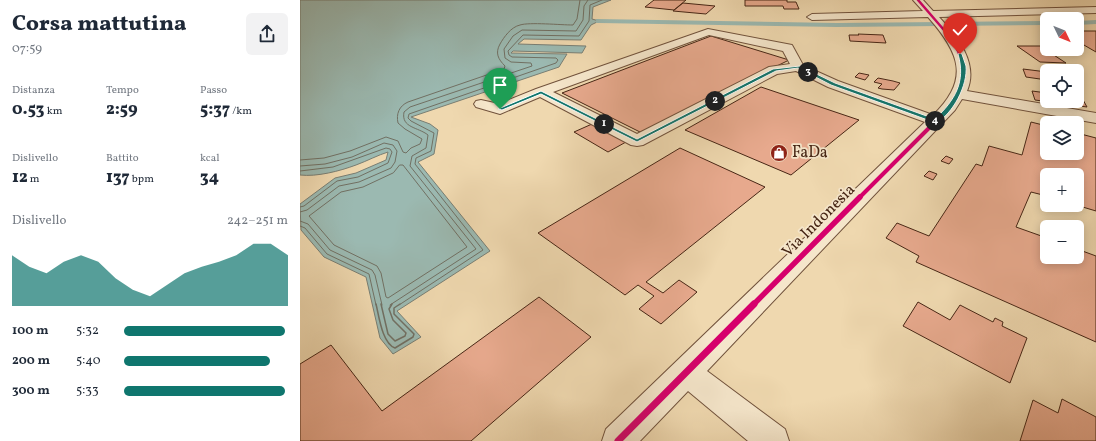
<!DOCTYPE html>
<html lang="it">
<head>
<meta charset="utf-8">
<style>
  :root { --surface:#fff; --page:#f2f2f3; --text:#1f2937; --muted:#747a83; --accent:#0f766e }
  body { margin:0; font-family:Vollkorn,serif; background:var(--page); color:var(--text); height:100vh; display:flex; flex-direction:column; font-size:15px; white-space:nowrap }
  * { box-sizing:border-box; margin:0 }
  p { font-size:13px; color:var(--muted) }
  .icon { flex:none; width:22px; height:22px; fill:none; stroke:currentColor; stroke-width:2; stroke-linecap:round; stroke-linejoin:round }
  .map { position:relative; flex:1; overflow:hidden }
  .drawer { display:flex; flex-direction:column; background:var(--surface); width:300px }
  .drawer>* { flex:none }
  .needle { width:26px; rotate:133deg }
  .controls { position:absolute; left:740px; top:12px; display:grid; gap:8px }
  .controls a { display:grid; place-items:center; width:44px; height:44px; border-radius:6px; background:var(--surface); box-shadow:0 2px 10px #0003; font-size:20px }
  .pin { position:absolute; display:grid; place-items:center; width:34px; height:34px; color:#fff; margin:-41px -17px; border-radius:50% 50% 50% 0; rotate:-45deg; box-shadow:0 0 4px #0007 }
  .pin .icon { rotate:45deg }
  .km { position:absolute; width:20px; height:20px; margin:-10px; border-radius:50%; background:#222; color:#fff; font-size:11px; line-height:20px; text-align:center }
  .round { display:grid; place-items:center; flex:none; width:42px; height:42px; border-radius:6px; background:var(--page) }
  .head { display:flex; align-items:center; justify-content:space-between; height:68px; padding:0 12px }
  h1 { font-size:22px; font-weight:800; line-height:30px }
  .stats { display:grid; grid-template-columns:repeat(3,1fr); gap:6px; height:68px; padding:4px 12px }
  .stats div { display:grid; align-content:center }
  .stats b { font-size:17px; font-weight:800 }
  .stats small { font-size:11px; font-weight:400 }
  .stats p { font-size:11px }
  .chart { height:112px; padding:8px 12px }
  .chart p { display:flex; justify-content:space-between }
  .chart svg { width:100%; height:72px; margin-top:4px; fill:var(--accent); opacity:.7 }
  ul { padding:0 12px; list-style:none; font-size:13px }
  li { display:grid; grid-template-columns:64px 48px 1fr; align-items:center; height:30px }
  li i { height:10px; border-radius:5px; background:var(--accent) }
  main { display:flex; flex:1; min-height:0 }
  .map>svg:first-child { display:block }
  .water { fill:#9bb9b1; stroke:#797e73 }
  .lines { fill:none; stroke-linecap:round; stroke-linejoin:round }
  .shore-far1 { stroke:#717063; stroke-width:1 }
  .shore { stroke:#717063; stroke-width:1.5 }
  .canal { fill:#9bb9b1; fill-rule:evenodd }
  .building { fill:#e7a98d; stroke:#472615 }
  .minor-casing { stroke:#71523c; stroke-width:2 }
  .minor { fill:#f5e6cb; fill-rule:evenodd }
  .cycleway-far4-casing { stroke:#f5e6cb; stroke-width:4 }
  .cycleway-far3-casing { stroke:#f5e6cb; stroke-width:4.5 }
  .cycleway-far2-casing { stroke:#f5e6cb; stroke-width:6 }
  .cycleway-far1-casing { stroke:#f5e6cb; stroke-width:8 }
  .cycleway-casing { stroke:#f5e6cb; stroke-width:10 }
  .cycleway-far4 { stroke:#d6006c; stroke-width:2.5 }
  .cycleway-far3 { stroke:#d6006c; stroke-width:3 }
  .cycleway-far2 { stroke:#d6006c; stroke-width:4 }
  .cycleway-far1 { stroke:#d6006c; stroke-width:5.5 }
  .cycleway { stroke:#d6006c; stroke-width:7 }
  .route { fill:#0f766e; stroke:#fff }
  .labels { text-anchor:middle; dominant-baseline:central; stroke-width:3.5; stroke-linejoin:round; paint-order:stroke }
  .poi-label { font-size:16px; fill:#472615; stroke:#f5e6cb; text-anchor:start }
  .street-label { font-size:16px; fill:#472615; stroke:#f5e6cb }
</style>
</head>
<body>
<main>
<section class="drawer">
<div class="head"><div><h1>Corsa mattutina</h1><p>07:59</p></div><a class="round"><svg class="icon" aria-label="share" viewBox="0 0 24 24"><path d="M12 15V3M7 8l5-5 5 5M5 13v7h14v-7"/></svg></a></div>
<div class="stats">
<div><p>Distanza</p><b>0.53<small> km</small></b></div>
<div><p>Tempo</p><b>2:59</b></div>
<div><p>Passo</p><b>5:37<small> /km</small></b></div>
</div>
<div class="stats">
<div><p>Dislivello</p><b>12<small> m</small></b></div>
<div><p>Battito</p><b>137<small> bpm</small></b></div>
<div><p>kcal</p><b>34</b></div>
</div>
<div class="chart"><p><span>Dislivello</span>242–251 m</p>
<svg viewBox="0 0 160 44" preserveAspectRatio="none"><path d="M0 44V13L10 20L20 24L30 17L40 13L50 17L60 27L70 34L80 38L90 31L100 24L110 20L120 17L130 13L140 6L150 6L160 13V44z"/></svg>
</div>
<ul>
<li><b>100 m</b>5:32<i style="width:98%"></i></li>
<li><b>200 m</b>5:40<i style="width:89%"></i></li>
<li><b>300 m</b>5:33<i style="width:98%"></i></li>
</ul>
</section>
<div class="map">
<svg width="796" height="441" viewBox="0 0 796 441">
  <rect width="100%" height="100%" fill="#efd8af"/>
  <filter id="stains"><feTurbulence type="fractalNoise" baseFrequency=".005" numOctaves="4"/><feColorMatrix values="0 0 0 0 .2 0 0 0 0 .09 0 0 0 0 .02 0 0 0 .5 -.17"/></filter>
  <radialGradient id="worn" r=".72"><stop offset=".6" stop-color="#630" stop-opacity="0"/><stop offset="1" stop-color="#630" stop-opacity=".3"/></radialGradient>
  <path class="water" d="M0,0H311L293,7L292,19L299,21L291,25L281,40L224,39L218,44L286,46L282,53L213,51L211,53L267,54L259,67L111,117L130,124L138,130L134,154L118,162L190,251L97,311L121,337L93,354L80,338L66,277L24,257L1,230L0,204L35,178L56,173L86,160L88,152C78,155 67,161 56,165C40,171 17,177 0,175Z"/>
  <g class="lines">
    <path class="shore-far1" d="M0,160L24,158L50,151L86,137L98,141L103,152L106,153L111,148L120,144L122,139L105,129L98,123C96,114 99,106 108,102L204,69L205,66C198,59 195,53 200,44C204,37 211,27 220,25C229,22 261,25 273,25L277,19L280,0
      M100,165H103L167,247L88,298L86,297L81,273L77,266L34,245L9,216L41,192L63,187L93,173Z
      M0,166L25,164L52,157L84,143L93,145L97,151L95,162L91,168L59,182L39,186L7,210L0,212
      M0,171L33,167L86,148L90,149L92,152L88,163L58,177L37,181L4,206L0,207
      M0,221L8,224L30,250L72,270L75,275L82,305
      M0,226L5,228L27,254L69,274L76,305
      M90,305L176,249L110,166L112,156L126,148L128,135C118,127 101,128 104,112L110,107L232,66L231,63L211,62L205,58L204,49L213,36L222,30L276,31L283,20L284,6L288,0
      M99,305L183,250L115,164L116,158L131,151L134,133L111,121L108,118L109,114L256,63L258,60L256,58L212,57L209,55L208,51L223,35L279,36L289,21L290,5L302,0"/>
    <path class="shore" d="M76,304C79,316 82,343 95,348L113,337L114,334L94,314V308L100,304
      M81,304L88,334L95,341L105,336L106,333L93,320L89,309L92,304"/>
    <path class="canal" d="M296,19L537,23L747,21V25L537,27L299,23H296Z
      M796,20V24L777,25V21Z"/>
  </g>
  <path class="building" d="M354,0H386L374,10L345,7Z
    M445,0H487V2H496L499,9H484L483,6H445Z
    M383,3L415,6L406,14L373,11Z
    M777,31H796V52L777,41Z
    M558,34L583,35L586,43L550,41L549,35H559Z
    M411,36L489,60L342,133L262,93Z
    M717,46H740L766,63L740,62Z
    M723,69L747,72V80L726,77Z
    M559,73L569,75L565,80L555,77Z
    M578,78L593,81L600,83L594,90L582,89L578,88L582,84L574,82Z
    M461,87L559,120L491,175L385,130Z
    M732,91L747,93V101H777V97L782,98L787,107L735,100Z
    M731,122L747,126V153H777V133L796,138V211L776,205L777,175H747V196L731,192L716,227L747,238V257H777V249L796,256V342L616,262L619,256L586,238L597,223L629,236L676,164L682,166L689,146L722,155Z
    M292,124L326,142L308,152L274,132Z
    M380,148L465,187L346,282L363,293L379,280L397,292L361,324L339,309L354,296L338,285L325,295L238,233Z
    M646,156L653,159L649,164L641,161Z
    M629,171L637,174L633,180L624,176Z
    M239,297L291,337L171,441H0V364L31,345L82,411Z
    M618,302L650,320L660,305L693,322L695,318L703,322L702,326L727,338L710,383L603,326Z
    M762,399L796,417V441H720L733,400L758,413Z"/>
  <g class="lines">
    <g class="minor-casing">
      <path id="minor" d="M613,0H623L633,11L796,7V13L639,17C657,36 679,63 667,91L796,113V123L662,99L655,110L407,371L485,429L489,441H448L388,391L340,441H302L306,429L625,122L528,87L496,71L477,74L343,145L337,146L331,145L240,97L200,114L176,107L174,104L176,101L181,100L199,104L236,89L408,29L492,45L503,65L518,72L538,81L633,115C671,79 659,52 628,17L512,20L507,17L512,14L623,11ZM409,35L483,51L490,64L469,67L337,134L253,92Z"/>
    </g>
    <use href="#minor" class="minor"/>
    <g class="cycleway-far4-casing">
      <path id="cycleway-far4" d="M618,0L650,37L658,51"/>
    </g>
    <g class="cycleway-far3-casing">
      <path id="cycleway-far3" d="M642,115C661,96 669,76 658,50"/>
    </g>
    <g class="cycleway-far2-casing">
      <path id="cycleway-far2" d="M559,198L643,114"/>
    </g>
    <g class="cycleway-far1-casing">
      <path id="cycleway-far1" d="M453,305L560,197"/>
    </g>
    <g class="cycleway-casing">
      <path id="cycleway" d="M318,441L454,304"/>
    </g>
    <use href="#cycleway-far4" class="cycleway-far4"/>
    <use href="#cycleway-far3" class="cycleway-far3"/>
    <use href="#cycleway-far2" class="cycleway-far2"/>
    <use href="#cycleway-far1" class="cycleway-far1"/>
    <use href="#cycleway" class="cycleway"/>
  </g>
  <path class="route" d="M660,53L662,54C663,58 665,62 666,66C668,85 653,114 636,123L531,85L498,68L476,71L337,142L241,94L202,110L198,109L241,91L337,139L473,69L500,66L535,83L635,119C655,100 666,82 658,54Z"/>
  <defs>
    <g id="shop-disc" transform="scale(0.9)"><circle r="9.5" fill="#8f2418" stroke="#f5e6cb"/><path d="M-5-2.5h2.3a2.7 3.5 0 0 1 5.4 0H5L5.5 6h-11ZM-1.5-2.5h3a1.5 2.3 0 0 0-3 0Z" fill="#fff"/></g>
  </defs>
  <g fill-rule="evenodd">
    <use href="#shop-disc" x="479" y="153"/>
  </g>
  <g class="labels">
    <g class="poi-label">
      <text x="492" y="153">FaDa</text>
    </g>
    <g class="street-label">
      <text transform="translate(519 221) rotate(-45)">Via Indonesia</text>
    </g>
  </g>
  <rect width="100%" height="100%" filter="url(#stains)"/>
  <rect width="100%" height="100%" fill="url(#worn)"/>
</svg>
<div class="controls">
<a><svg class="needle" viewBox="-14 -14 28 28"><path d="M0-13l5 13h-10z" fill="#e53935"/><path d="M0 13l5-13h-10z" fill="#747a83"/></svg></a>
<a><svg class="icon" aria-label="locate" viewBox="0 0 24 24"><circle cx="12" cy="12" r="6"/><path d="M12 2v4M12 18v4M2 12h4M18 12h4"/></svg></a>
<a><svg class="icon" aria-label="layers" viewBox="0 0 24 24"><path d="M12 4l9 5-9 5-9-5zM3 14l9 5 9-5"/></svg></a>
<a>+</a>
<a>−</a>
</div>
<div class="pin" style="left:200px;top:109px;background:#1e9e55"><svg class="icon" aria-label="arrive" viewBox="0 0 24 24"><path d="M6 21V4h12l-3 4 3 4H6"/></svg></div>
<div class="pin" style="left:660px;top:54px;background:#d93025"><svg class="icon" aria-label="check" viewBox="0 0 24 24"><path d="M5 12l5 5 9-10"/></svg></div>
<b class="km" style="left:304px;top:124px">1</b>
<b class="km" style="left:415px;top:101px">2</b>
<b class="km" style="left:508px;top:72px">3</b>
<b class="km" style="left:635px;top:121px">4</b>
</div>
</main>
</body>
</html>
